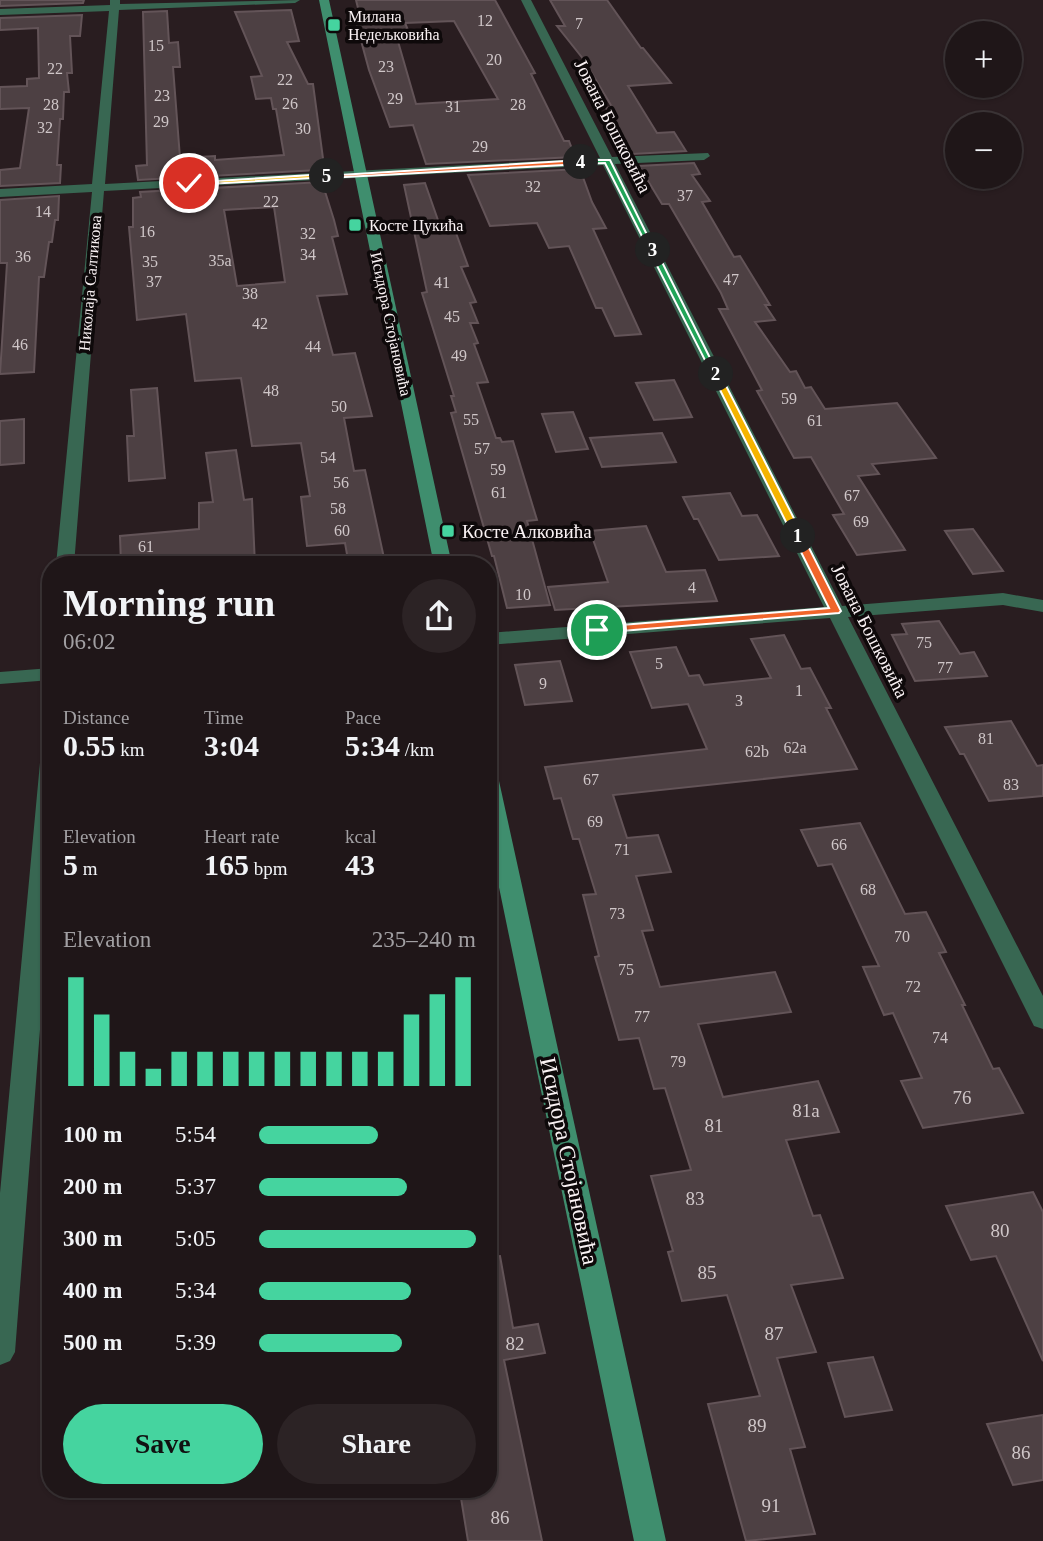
<!DOCTYPE html>
<html lang="en">
<head>
<meta charset="utf-8">
<style>
  :root { --surface:#1f1618; --page:#2c2325; --text:#f1f3f6; --muted:#a19fa2; --line:#3c3537; --accent:#45d49f }
  body { margin:0; font-family:Georgia,serif; background:var(--page); color:var(--text); height:100vh; display:flex; flex-direction:column; font-size:26px; white-space:nowrap }
  * { box-sizing:border-box; margin:0 }
  p { font-size:23px; color:var(--muted) }
  .icon { flex:none; width:38px; height:38px; fill:none; stroke:currentColor; stroke-width:2; stroke-linecap:round; stroke-linejoin:round }
  .map { position:relative; flex:1; overflow:hidden }
  .panel { position:absolute; left:42px; top:556px; width:455px; height:942px; display:flex; flex-direction:column; background:var(--surface); border-radius:28px; box-shadow:0 2px 5px #0004,0 0 0 2px var(--line) }
  .panel>* { flex:none }
  .fabs { position:absolute; left:945px; top:21px; display:grid; gap:14px }
  .fabs a { display:grid; place-items:center; width:77px; height:77px; border-radius:50%; background:var(--surface); box-shadow:0 2px 5px #0004,0 0 0 2px var(--line); font-size:35px }
  .pin { position:absolute; display:grid; place-items:center; width:60px; height:60px; color:#fff; margin:-30px; border:4px solid #fff; border-radius:50%; box-shadow:0 2px 7px #0007 }
  .km { position:absolute; width:35px; height:35px; margin:-18px; border-radius:50%; background:#222; color:#fff; font-size:19px; line-height:35px; text-align:center }
  .round { display:grid; place-items:center; flex:none; width:74px; height:74px; border-radius:37px; background:var(--page) }
  .headline { display:flex; align-items:center; justify-content:space-between; height:119px; padding:0 21px }
  h1 { font-size:38px; font-weight:800; line-height:52px }
  .metrics { display:grid; grid-template-columns:repeat(3,1fr); gap:10px; height:119px; padding:7px 21px }
  .metrics div { display:grid; align-content:center }
  .metrics b { font-size:30px; font-weight:800 }
  .metrics small { font-size:19px; font-weight:400 }
  .metrics p { font-size:19px }
  .chart { height:196px; padding:14px 21px }
  .chart p { display:flex; justify-content:space-between }
  .chart svg { width:100%; height:126px; margin-top:7px; stroke:var(--accent); stroke-width:6 }
  .primary-button { display:flex; gap:14px; margin-top:auto; padding:14px 21px }
  .primary-button a { flex:1; height:80px; border-radius:42px; background:var(--accent); color:#111; font-size:28px; font-weight:800; line-height:80px; text-align:center }
  .primary-button a+a { background:var(--page); color:var(--text) }
  ul { padding:0 21px; list-style:none; font-size:23px }
  li { display:grid; grid-template-columns:112px 84px 1fr; align-items:center; height:52px }
  li i { height:18px; border-radius:9px; background:var(--accent) }
  .map>svg:first-child { display:block }
  .building { fill:#4d4043; stroke:#635458; stroke-width:2; fill-rule:evenodd }
  .lines { fill:none; stroke-linecap:round; stroke-linejoin:round }
  .street { fill:#386752; fill-rule:evenodd }
  .secondary { fill:#3f8e6e; fill-rule:evenodd }
  .split-1 { fill:#f0652b; stroke:#fff; stroke-width:2 }
  .split-2 { fill:#f5b400; stroke:#fff; stroke-width:2 }
  .split-3 { fill:#22a559; stroke:#fff; stroke-width:2 }
  .split-4 { fill:#22a559; stroke:#fff; stroke-width:2 }
  .split-5 { fill:#f0652b; stroke:#fff; stroke-width:2 }
  .split-6 { fill:#f5b400; stroke:#fff; stroke-width:2 }
  .poi-dot { fill:#45d49f; stroke:#0e090a; stroke-width:2.5 }
  .labels { text-anchor:middle; dominant-baseline:central; stroke-width:7; stroke-linejoin:round; paint-order:stroke }
  .far-poi-label { font-size:16px; fill:#faf2f4; stroke:#0e090a; text-anchor:start }
  .number-label { font-size:16px; fill:#cfc6c8 }
  .far-street-label { font-size:16px; fill:#faf2f4; stroke:#0e090a }
  .street-label { font-size:19px; fill:#faf2f4; stroke:#0e090a }
  .poi-label { font-size:19px; fill:#faf2f4; stroke:#0e090a; text-anchor:start }
  .near-number-label { font-size:19px; fill:#cfc6c8 }
  .near-street-label { font-size:23px; fill:#faf2f4; stroke:#0e090a }
</style>
</head>
<body>
<div class="map">
<svg width="1043" height="1541" viewBox="0 0 1043 1541">
  <rect width="100%" height="100%" fill="#291d20"/>
  <path class="building" d="M0,0H84L83,3L0,6Z
    M356,0H495L535,73L531,74L564,141H569L575,157L426,164L413,125L390,127L369,70L356,22L361,20ZM454,21L498,99L416,104L397,38L411,37L405,23Z
    M550,0H607L641,48H643L671,83L628,86L657,133L674,132L686,151L632,154L606,108L612,107L584,60L557,26H565Z
    M291,10L299,41L287,42L308,84H313L324,166L317,167L318,170L138,180L136,166L147,165L143,12L167,11L169,43L178,42L180,67H173L180,158L215,156V160L284,155L276,109H273L271,98L256,99L251,77L262,76L235,12Z
    M82,15L80,36H70L72,73H67L69,92H64L63,119H60L57,165H61L60,183L0,186V170L20,168L29,108L0,109V87L27,86V79L39,78L38,28L0,30V18Z
    M694,163L700,174L692,175L710,201L702,202L734,257L740,256L770,305H765L775,320L755,322L790,372L796,371L805,388L811,387L825,409L897,403L936,458L872,464L879,474L858,476L905,550L857,555L833,515L844,514L811,457L794,458L757,391L762,390L719,309H728L721,293L669,204H662L639,166Z
    M580,169L592,202L606,228L593,229L641,334L615,336L602,308H596L569,246L549,248L537,223L490,226L468,175Z
    M322,182L334,220L338,236L332,237L347,294L317,296L333,355L355,353L372,416L344,418L354,471L365,470L384,558L348,560L345,543L307,546L301,497L310,496L301,443L252,446L241,378L195,381L186,314L137,320L129,227H133V198L141,197L140,192ZM274,207L285,282L237,286L224,210Z
    M425,183L439,223L452,222L468,266L461,267L476,302L470,303L478,323H470L478,343L474,344L488,382L477,383L496,438H500L502,442L513,441L537,520L527,521L550,605L507,608L494,556H492L451,413L456,412L451,396H454L422,293L427,292L404,185Z
    M59,196L58,220H55L52,242H49L44,277H39L34,372L0,374L7,263H0V200Z
    M674,380L692,417L654,420L636,383Z
    M157,388L165,478L129,481L127,436H134L131,390Z
    M573,412L588,449L556,452L542,414Z
    M24,419V463L0,465V421Z
    M662,433L676,462L602,467L590,438Z
    M236,450L244,500L252,499L255,565H121L120,536L199,529V503L213,502L206,453Z
    M730,493L742,516L757,515L779,556L719,560L698,519H694L683,497Z
    M646,526L666,572L705,570L717,601L555,610L548,587L608,582L590,531Z
    M973,529L1003,571L973,574L945,531Z
    M939,621L960,654L974,652L987,676L915,681L892,635L907,634L902,624Z
    M784,635L801,669L810,668L831,708H826L857,769L613,795L627,838L658,835L671,872L636,876L653,930L642,931L660,987L775,972L791,1012L698,1024L723,1097L818,1081L839,1132L786,1140L813,1216L820,1215L843,1278L791,1285L816,1352L777,1358L805,1447L790,1449L815,1534L746,1541L708,1404L760,1396L727,1295L682,1301L668,1252L673,1251L651,1176L691,1170L665,1088L654,1089L639,1038L619,1040L595,957L599,956L583,895L596,894L579,839H573L561,798L554,799L545,767L707,749L688,704L652,708L630,652L676,647L689,676L699,675L704,685L771,678L751,639Z
    M560,661L572,701L525,705L515,665Z
    M1011,721L1037,766L1043,765V796L989,801L964,754H960L945,727Z
    M860,823L905,914L926,912L946,952L939,953L965,1005H962L993,1069L999,1068L1023,1113L923,1128L901,1081L922,1078L893,1013L884,1015L863,967L879,966L832,864L818,866L801,830Z
    M1033,1192L1043,1212V1361L996,1256L971,1260L946,1206Z
    M500,1256L513,1328L538,1324L545,1353L504,1360L542,1541H468L460,1492L488,1489V1257Z
    M873,1357L892,1410L845,1417L828,1363Z
    M1043,1415V1480L1013,1485L987,1424Z"/>
  <g class="lines">
    <path class="street" d="M110,0H120V4L300,0L295,3L119,10L105,184L600,158L521,0H531L612,157L708,153L710,156L704,160L615,164L842,606L1003,593L1043,600V612L1003,605L848,617L1043,996V1029L1034,1026L830,618L488,645V633L824,607L603,165L104,191L74,565H56L92,192L0,197V189L92,184L109,11L0,15V9L110,5Z
      M51,668V680L0,684V672Z
      M51,746V888L15,1352L10,1361L0,1365V1193L41,752L44,748Z"/>
    <path class="secondary" d="M319,0H329L452,565H434Z
      M488,775L495,776L499,781L666,1541H634L488,834Z"/>
  </g>
  <path class="split-1" d="M794,534L803,536L841,611L839,613L597,633L592,630L597,627L829,608L793,536Z"/>
  <path class="split-2" d="M716,372L720,374L803,536L801,538L793,536L712,374Z"/>
  <path class="split-3" d="M653,248L656,250L719,376L712,374L649,250Z"/>
  <path class="split-4" d="M581,160H610L655,251L649,250L605,163L579,164Z"/>
  <path class="split-5" d="M581,160L583,164L327,178L323,176Z"/>
  <path class="split-6" d="M327,174L329,177L189,185L185,183Z"/>
  <g class="poi-dot">
    <rect x="327" y="18" width="14" height="14" rx="3.5"/>
    <rect x="348" y="218" width="14" height="14" rx="3.5"/>
    <rect x="441" y="524" width="14" height="14" rx="3.5"/>
  </g>
  <g class="labels">
    <g class="far-poi-label">
      <text x="348" y="16">Милана<tspan x="348" dy="18">Недељковића</tspan></text>
      <text x="369" y="225">Косте Цукића</text>
    </g>
    <g class="number-label">
      <text x="485" y="20">12</text>
      <text x="579" y="23">7</text>
      <text x="156" y="45">15</text>
      <text x="494" y="59">20</text>
      <text x="386" y="66">23</text>
      <text x="55" y="68">22</text>
      <text x="285" y="79">22</text>
      <text x="162" y="95">23</text>
      <text x="395" y="98">29</text>
      <text x="290" y="103">26</text>
      <text x="51" y="104">28</text>
      <text x="518" y="104">28</text>
      <text x="453" y="106">31</text>
      <text x="161" y="121">29</text>
      <text x="45" y="127">32</text>
      <text x="303" y="128">30</text>
      <text x="480" y="146">29</text>
      <text x="533" y="186">32</text>
      <text x="685" y="195">37</text>
      <text x="271" y="201">22</text>
      <text x="43" y="211">14</text>
      <text x="147" y="231">16</text>
      <text x="308" y="233">32</text>
      <text x="308" y="254">34</text>
      <text x="23" y="256">36</text>
      <text x="220" y="260">35a</text>
      <text x="150" y="261">35</text>
      <text x="731" y="279">47</text>
      <text x="154" y="281">37</text>
      <text x="442" y="282">41</text>
      <text x="250" y="293">38</text>
      <text x="452" y="316">45</text>
      <text x="260" y="323">42</text>
      <text x="20" y="344">46</text>
      <text x="313" y="346">44</text>
      <text x="459" y="355">49</text>
      <text x="271" y="390">48</text>
      <text x="789" y="398">59</text>
      <text x="339" y="406">50</text>
      <text x="471" y="419">55</text>
      <text x="815" y="420">61</text>
      <text x="482" y="448">57</text>
      <text x="328" y="457">54</text>
      <text x="498" y="469">59</text>
      <text x="341" y="482">56</text>
      <text x="499" y="492">61</text>
      <text x="852" y="495">67</text>
      <text x="338" y="508">58</text>
      <text x="861" y="521">69</text>
      <text x="342" y="530">60</text>
      <text x="146" y="546">61</text>
      <text x="692" y="587">4</text>
      <text x="523" y="594">10</text>
      <text x="924" y="642">75</text>
      <text x="659" y="663">5</text>
      <text x="945" y="667">77</text>
      <text x="543" y="683">9</text>
      <text x="799" y="690">1</text>
      <text x="739" y="700">3</text>
      <text x="986" y="738">81</text>
      <text x="795" y="747">62a</text>
      <text x="757" y="751">62b</text>
      <text x="591" y="779">67</text>
      <text x="1011" y="784">83</text>
      <text x="595" y="821">69</text>
      <text x="839" y="844">66</text>
      <text x="622" y="849">71</text>
      <text x="868" y="889">68</text>
      <text x="617" y="913">73</text>
      <text x="902" y="936">70</text>
      <text x="626" y="969">75</text>
      <text x="913" y="986">72</text>
      <text x="642" y="1016">77</text>
      <text x="940" y="1037">74</text>
      <text x="678" y="1061">79</text>
    </g>
    <g class="far-street-label">
      <text transform="translate(90 283) rotate(-85)">Николаја Салтикова</text>
      <text transform="translate(391 324) rotate(78)">Исидора Стојановића</text>
    </g>
    <g class="street-label">
      <text transform="translate(613 126) rotate(63)">Јована Бошковића</text>
      <text transform="translate(870 631) rotate(63)">Јована Бошковића</text>
    </g>
    <g class="poi-label">
      <text x="462" y="531">Косте Алковића</text>
    </g>
    <g class="near-number-label">
      <text x="962" y="1097">76</text>
      <text x="806" y="1110">81a</text>
      <text x="714" y="1125">81</text>
      <text x="695" y="1198">83</text>
      <text x="1000" y="1230">80</text>
      <text x="707" y="1272">85</text>
      <text x="774" y="1333">87</text>
      <text x="515" y="1343">82</text>
      <text x="757" y="1425">89</text>
      <text x="1021" y="1452">86</text>
      <text x="771" y="1505">91</text>
      <text x="500" y="1517">86</text>
    </g>
    <g class="near-street-label">
      <text transform="translate(569 1161) rotate(78)">Исидора Стојановића</text>
    </g>
  </g>
</svg>
<div class="fabs">
<a>+</a>
<a>−</a>
</div>
<div class="pin" style="left:597px;top:630px;background:#1e9e55"><svg class="icon" aria-label="arrive" viewBox="0 0 24 24"><path d="M6 21V4h12l-3 4 3 4H6"/></svg></div>
<div class="pin" style="left:189px;top:183px;background:#d93025"><svg class="icon" aria-label="check" viewBox="0 0 24 24"><path d="M5 12l5 5 9-10"/></svg></div>
<b class="km" style="left:798px;top:536px">1</b>
<b class="km" style="left:716px;top:374px">2</b>
<b class="km" style="left:653px;top:250px">3</b>
<b class="km" style="left:581px;top:162px">4</b>
<b class="km" style="left:327px;top:176px">5</b>
<section class="panel">
<div class="headline"><div><h1>Morning run</h1><p>06:02</p></div><a class="round"><svg class="icon" aria-label="share" viewBox="0 0 24 24"><path d="M12 15V3M7 8l5-5 5 5M5 13v7h14v-7"/></svg></a></div>
<div class="metrics">
<div><p>Distance</p><b>0.55<small> km</small></b></div>
<div><p>Time</p><b>3:04</b></div>
<div><p>Pace</p><b>5:34<small> /km</small></b></div>
</div>
<div class="metrics">
<div><p>Elevation</p><b>5<small> m</small></b></div>
<div><p>Heart rate</p><b>165<small> bpm</small></b></div>
<div><p>kcal</p><b>43</b></div>
</div>
<div class="chart"><p><span>Elevation</span>235–240 m</p>
<svg viewBox="0 0 160 44" preserveAspectRatio="none"><path d="M5 44V6M15 44V19M25 44V32M35 44V38M45 44V32M55 44V32M65 44V32M75 44V32M85 44V32M95 44V32M105 44V32M115 44V32M125 44V32M135 44V19M145 44V12M155 44V6"/></svg>
</div>
<ul>
<li><b>100 m</b>5:54<i style="width:55%"></i></li>
<li><b>200 m</b>5:37<i style="width:68%"></i></li>
<li><b>300 m</b>5:05<i style="width:100%"></i></li>
<li><b>400 m</b>5:34<i style="width:70%"></i></li>
<li><b>500 m</b>5:39<i style="width:66%"></i></li>
</ul>
<div class="primary-button"><a>Save</a><a>Share</a></div>
</section>
</div>
</body>
</html>
